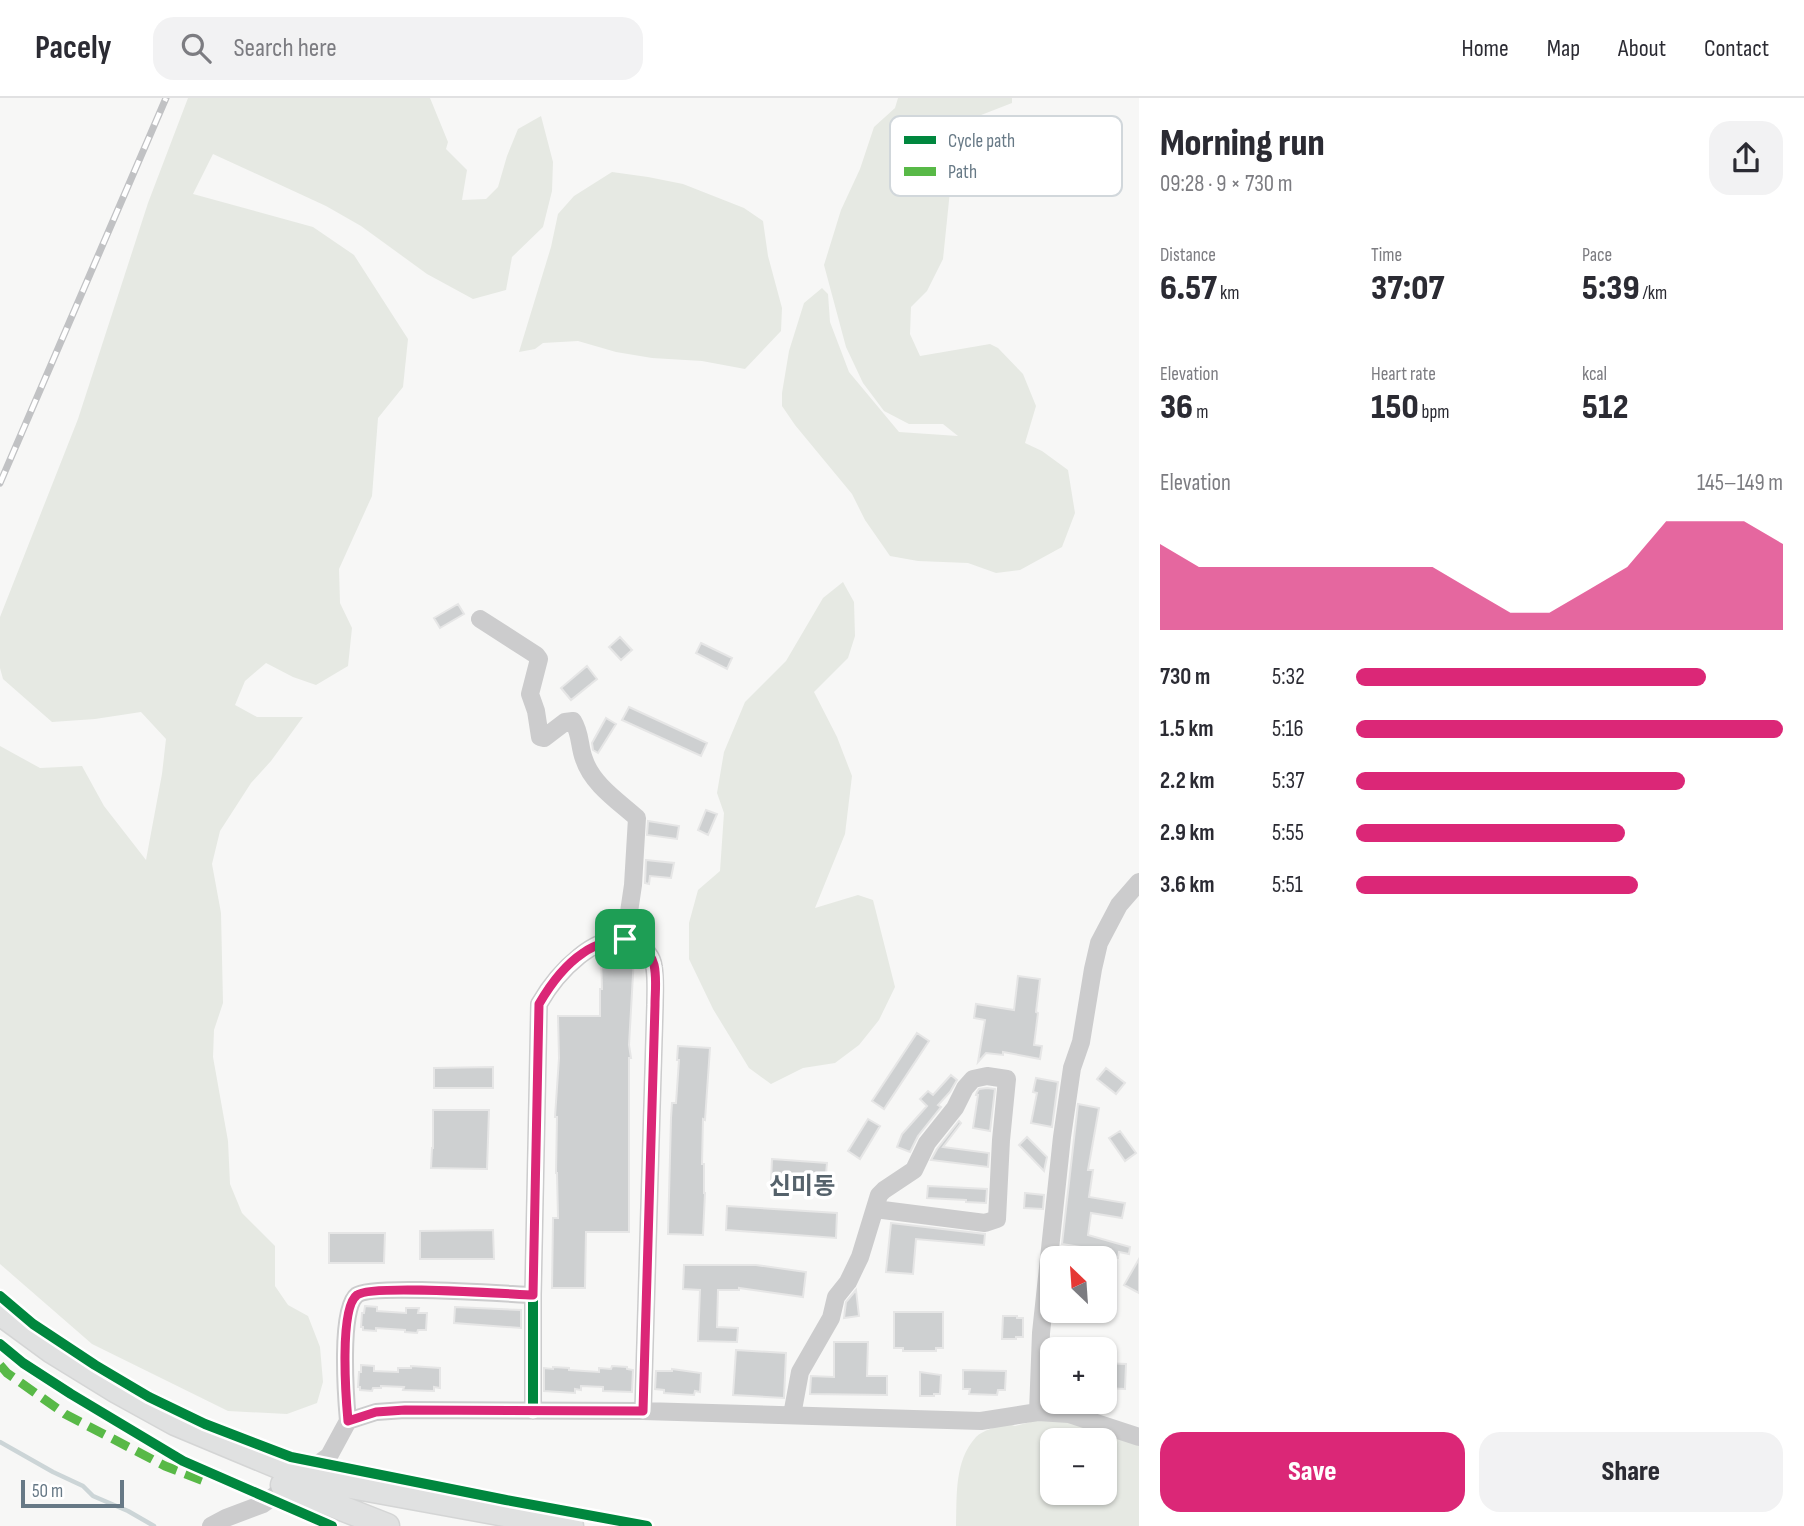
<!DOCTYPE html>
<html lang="en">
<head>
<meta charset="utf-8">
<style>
  :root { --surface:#fff; --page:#f2f2f3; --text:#2b2b33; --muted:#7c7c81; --line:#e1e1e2; --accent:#db2777 }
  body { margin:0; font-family:"Sofia Sans Condensed","Noto Sans KR",sans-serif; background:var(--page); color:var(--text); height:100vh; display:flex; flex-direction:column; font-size:26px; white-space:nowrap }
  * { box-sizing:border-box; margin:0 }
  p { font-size:23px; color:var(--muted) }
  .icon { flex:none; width:38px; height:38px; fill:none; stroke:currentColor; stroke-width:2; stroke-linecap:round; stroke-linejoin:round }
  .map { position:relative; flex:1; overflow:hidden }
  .panel { display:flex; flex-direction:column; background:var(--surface); width:665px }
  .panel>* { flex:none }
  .needle { width:46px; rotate:335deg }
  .tools { position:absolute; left:1040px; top:1148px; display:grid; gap:14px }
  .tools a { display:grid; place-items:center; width:77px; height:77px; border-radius:14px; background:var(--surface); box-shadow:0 2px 5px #0004; font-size:35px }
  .scale { position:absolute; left:21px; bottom:18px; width:103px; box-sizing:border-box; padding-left:7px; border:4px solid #677986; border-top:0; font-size:19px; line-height:24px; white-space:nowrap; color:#677986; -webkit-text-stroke:5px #fff; paint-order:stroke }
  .pin { position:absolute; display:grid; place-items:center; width:60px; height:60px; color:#fff; margin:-30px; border-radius:14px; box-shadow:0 4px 10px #0006 }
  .round { display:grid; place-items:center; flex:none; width:74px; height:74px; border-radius:21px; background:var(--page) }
  .overview { display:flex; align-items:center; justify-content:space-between; height:119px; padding:0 21px }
  h1 { font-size:38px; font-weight:800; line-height:52px }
  .metrics { display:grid; grid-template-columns:repeat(3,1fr); gap:10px; height:119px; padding:7px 21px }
  .metrics div { display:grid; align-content:center }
  .metrics b { font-size:35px; font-weight:800 }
  .metrics small { font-size:19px; font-weight:400 }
  .metrics p { font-size:19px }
  .chart { height:196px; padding:14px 21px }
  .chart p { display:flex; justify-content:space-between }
  .chart svg { width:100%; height:126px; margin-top:7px; fill:var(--accent); opacity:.7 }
  .primary-button { display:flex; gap:14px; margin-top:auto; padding:14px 21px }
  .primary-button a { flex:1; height:80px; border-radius:21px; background:var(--accent); color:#fff; font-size:28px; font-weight:800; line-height:80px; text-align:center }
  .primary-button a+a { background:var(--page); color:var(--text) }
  ul { padding:0 21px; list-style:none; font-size:23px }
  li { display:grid; grid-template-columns:112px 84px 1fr; align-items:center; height:52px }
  li i { height:18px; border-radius:9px; background:var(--accent) }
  header { display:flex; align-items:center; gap:42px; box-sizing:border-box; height:98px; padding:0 35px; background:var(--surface); border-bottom:2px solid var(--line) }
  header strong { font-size:33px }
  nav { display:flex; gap:38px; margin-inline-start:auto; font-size:24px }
  .search { width:490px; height:63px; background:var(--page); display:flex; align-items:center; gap:18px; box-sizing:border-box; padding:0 24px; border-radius:21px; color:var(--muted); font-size:26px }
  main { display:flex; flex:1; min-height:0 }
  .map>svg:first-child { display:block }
  .green { fill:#e6e9e3; fill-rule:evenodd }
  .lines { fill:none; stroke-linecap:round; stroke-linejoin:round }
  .stream { stroke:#ccd5d7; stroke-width:4.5 }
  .building { fill:#ced0d1; stroke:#e6e6e6; stroke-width:2 }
  .highway-casing { stroke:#d4d5d5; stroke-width:27 }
  .minor { stroke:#cccccd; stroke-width:18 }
  .highway { stroke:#e0e1e1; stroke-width:24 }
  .rail-casing { stroke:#c1c2c4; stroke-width:7 }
  .rail { stroke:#fff; stroke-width:4.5; stroke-dasharray:13; stroke-linecap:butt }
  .quiet { stroke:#58b947; stroke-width:9; stroke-dasharray:18 9; stroke-linecap:butt }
  .cycleway-casing { stroke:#fff; stroke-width:15 }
  .cycleway { stroke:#00873e; stroke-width:10 }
  .route-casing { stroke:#fff; stroke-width:14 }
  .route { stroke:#db2777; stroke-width:9 }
  .labels { text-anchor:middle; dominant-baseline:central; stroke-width:7; stroke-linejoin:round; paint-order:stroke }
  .quarter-label { font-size:24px; font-weight:bold; fill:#55626b; stroke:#fff }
  .key { fill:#fff; stroke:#d1d7db; stroke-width:2 }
  .key-label { font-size:19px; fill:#677986 }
</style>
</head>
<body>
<header>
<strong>Pacely</strong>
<div class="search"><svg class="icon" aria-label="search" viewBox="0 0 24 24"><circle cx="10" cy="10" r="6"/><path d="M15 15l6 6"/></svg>Search here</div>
<nav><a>Home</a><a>Map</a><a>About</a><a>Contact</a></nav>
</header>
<main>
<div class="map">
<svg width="1139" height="1428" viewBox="0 0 1139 1428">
  <rect width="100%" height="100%" fill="#f7f7f6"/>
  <path class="green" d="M188,0H430L448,44L446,51L467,72L462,102L486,101L498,89L507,58L518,31L541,18L553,64L552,93L543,129L512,159L506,192L473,201L427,176L361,128L326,108L213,56L193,96L313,129L354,157L408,241L403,289L378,320L372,398L339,471L340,505L352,530L348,568L316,587L293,579L266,565L245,583L235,607L257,619H303L271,663L251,685L220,733L212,766L221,815L223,905L214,932L213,959L228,1043L230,1086L242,1115L275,1148V1188L288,1207L308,1218L320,1249L323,1284L317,1305L287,1316L228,1313L92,1246L0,1166V648L40,670L82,668L104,708L146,762L162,676L166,641L141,614L95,621L52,624L3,581L0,570V519L78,321L148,105Z
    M898,0H1012V5L976,19L956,35L943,161L927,193L911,209L910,236L920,258L990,246L998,250L1023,276L1036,308L1025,345L1042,353L1068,372L1075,415L1062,449L1020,472L996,475L968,465L918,463L890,458L865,422L852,396L795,327L782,308V295L789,253L804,205L822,190L828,196L830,224L849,274L899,334L958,338L943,326H909L884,313L863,285L846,249L824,167L841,112L860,71L874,29L895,10Z
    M612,74L648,79L683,86L744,110L763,123L768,158L782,210L781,233L745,271L702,263L652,260L616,254L578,243L543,245L535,251L519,254L551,149L558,116L574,98Z
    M843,484L854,504L855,538L848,560L814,594L837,639L852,678L845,736L815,810L858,797L873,802L895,889L879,922L859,947L835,965L803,970L771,986L749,970L713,911L689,861V825L698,792L720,773L724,715L717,695L724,654L745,604L786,563L823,500Z
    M1042,1321C1080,1323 1105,1331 1139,1348V1428H956C957,1398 954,1363 976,1339C983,1332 997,1329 1006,1325L1015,1328ZM1052,1342H1104V1395H1052Z"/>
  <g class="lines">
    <path class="stream" d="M0,1344L53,1374L83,1388L93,1398L128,1413L154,1428"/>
  </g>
  <path class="building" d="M458,506L464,516L440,530L434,520Z
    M620,539L632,552L621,562L609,549Z
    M701,545L732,560L727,571L696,555Z
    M587,568L597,581L571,602L561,590Z
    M629,609L707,645L701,658L622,622Z
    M606,620L616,626L598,655L593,652L592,645Z
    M706,712L717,716L708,737L698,732Z
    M648,723L679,728L677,741L647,737Z
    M646,762L674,765L671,780L650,778L649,786L645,785Z
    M634,859L629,947L631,960H629V1134H586L585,1190H552L553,1120H558L557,1075H556L557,1019H555L559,960L558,918H600V891H602L601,860Z
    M1018,878L1040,881L1036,914L1038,915L1034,947L1042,948L1040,961L1003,954V957L986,955L978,964L985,922L974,920L976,906L1014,912Z
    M917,935L929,943L884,1011L872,1003Z
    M678,948L710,950L705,1022L703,1021L702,1066H704V1095H705L703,1137L668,1136L671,1020L672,1005H676L679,962H677Z
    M493,969V990H434V970Z
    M1106,970L1125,985L1116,996L1097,981Z
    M951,977L957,982L950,994L938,1007L941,1009L918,1038L910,1054L897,1049L902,1036L927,1008L920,1001L928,993L933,997Z
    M1036,980L1058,984L1052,1029L1031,1025L1037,995L1033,994Z
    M987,990L995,991L990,1033L973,1030L978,997H976L977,994L979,991Z
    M1078,1006L1099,1010L1088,1072H1093L1089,1099L1125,1105L1122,1120L1091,1115L1088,1137L1130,1149L1129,1156L1119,1154L1118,1160L1099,1155L1100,1152L1062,1146Z
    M433,1012H489L487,1071L431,1070L432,1050H433Z
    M868,1021L880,1028L860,1061L848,1053Z
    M959,1023L961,1025L943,1049L989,1055L988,1069L931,1062L937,1051Z
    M1120,1033L1136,1055L1125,1063L1109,1040Z
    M1027,1039L1047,1059L1044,1073L1019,1047Z
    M772,1061L827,1065L825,1087L771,1084Z
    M928,1088L987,1091L986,1105L966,1104V1102L927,1100Z
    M1025,1095L1044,1097L1043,1111L1024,1110Z
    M727,1108L837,1115L836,1140L726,1132Z
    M891,1125L985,1136L984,1147L916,1141L913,1176L886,1174Z
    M493,1132L494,1161H420V1133Z
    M329,1135H385L384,1165H329Z
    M1139,1161V1195L1124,1187Z
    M684,1167H756L806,1174L803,1199L739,1190V1192H718L717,1229L738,1230L737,1244L698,1243L700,1192L683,1191Z
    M856,1192L859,1218L844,1220L846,1204Z
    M365,1208L377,1209V1213L406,1215V1210H419L418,1215H427L426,1232H418L417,1235L405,1234V1232L376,1230V1233L363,1232V1229H361L362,1215H364Z
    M455,1209L521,1212V1230L454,1225Z
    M894,1214H943V1250H936V1253H903V1250H894Z
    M1003,1218H1017V1220H1023V1239H1016V1241H1002Z
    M834,1244H868L867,1278H887V1297L810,1296L811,1278L834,1279Z
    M736,1252L786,1255L784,1300L733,1297Z
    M1104,1265L1126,1266L1125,1291L1104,1290Z
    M361,1267L374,1268V1273L398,1274V1270H411V1268L440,1270V1290L434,1289V1293L403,1292L404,1289L381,1288V1290H373L372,1293L360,1292V1289H358L359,1274H361Z
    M612,1268L627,1269V1271L633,1272L632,1294L603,1293V1289L581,1288V1292L575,1291V1295L544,1293V1270L553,1271V1269L569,1270V1272L599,1274V1270L611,1271Z
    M672,1271L701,1275L700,1294L695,1293L694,1297L664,1295V1292L655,1291L656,1273H672Z
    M963,1272L1006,1273L1005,1292H998L997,1297L969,1296L970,1291H963Z
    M920,1274L941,1277L940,1296H934V1298H920Z"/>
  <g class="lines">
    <g class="highway-casing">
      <path id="highway" d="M0,1215L52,1253L117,1293L175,1325L307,1380L571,1428
        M283,1387L387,1428"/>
    </g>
    <path class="minor" d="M480,521L536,557L539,561L530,596L536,613L540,639L544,640L565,624L573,623C581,636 579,648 584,661C592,686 618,703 637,720L633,787L625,841
      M533,1313V1197L539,906C555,878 598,827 636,845C645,849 653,859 654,869C656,881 655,895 655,907L643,1313
      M1038,1314L1041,1235L1062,1039L1072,970L1081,944L1093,871L1099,845L1119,807L1139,784
      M792,1317L800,1274L831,1220L836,1199L848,1184L860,1159L879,1097L884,1092L914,1072L927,1045L955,1010L965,990L973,981L987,978L1007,981L1001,1042L997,1121L985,1125L875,1111
      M348,1323C346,1301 339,1210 357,1197C371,1186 507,1196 533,1197
      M211,1428L226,1420L263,1406L329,1358L348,1323L376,1314L405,1312L643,1313L981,1323L1038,1314L1069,1316L1139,1339"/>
    <use href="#highway" class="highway"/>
    <g class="rail-casing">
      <path id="rail" d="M0,385L166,0"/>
    </g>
    <use href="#rail" class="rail"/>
    <path class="quiet" d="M0,1267L7,1275L65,1316L165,1368L209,1385"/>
    <g class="cycleway-casing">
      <path id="cycleway" d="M0,1198L33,1226L95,1267L149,1299L205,1326L291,1359L506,1402L647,1428
        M0,1246L23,1265L71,1296L183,1363L332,1428
        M533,1313V1197L539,906C555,878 598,827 636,845C645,849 653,859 654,869C656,881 655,895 655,907L643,1313"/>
    </g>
    <use href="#cycleway" class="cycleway"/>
  </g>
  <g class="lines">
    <g class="route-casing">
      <path id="route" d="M614,841C632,840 649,848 654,867C657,879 655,895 655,907L643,1313L405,1312L376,1314L348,1323C346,1301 339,1210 357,1197C371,1186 507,1196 533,1197L539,906C550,887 565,867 583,855C592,848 603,845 614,841Z"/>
    </g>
    <use href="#route" class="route"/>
  </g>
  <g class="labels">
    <g class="quarter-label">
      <text x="802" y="1088">신미동</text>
    </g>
  </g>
  <rect x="890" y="18" width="232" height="80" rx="10" class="key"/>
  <rect x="904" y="38" width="32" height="8" fill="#00873e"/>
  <rect x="904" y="69" width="32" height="9" fill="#58b947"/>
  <g class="key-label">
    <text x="948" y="49">Cycle path</text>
    <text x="948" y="80">Path</text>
  </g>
</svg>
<div class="tools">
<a><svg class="needle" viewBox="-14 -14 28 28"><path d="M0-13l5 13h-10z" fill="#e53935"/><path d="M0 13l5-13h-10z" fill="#7c7c81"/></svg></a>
<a>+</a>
<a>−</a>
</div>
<div class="scale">50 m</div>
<div class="pin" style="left:625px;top:841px;background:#1e9e55"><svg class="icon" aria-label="arrive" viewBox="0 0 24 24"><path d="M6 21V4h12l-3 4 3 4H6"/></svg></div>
</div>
<section class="panel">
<div class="overview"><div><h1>Morning run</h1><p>09:28 · 9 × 730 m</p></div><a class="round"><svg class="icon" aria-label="share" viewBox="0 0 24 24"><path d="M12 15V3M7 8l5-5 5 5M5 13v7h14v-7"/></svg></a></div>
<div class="metrics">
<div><p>Distance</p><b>6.57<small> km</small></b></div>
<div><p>Time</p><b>37:07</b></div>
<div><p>Pace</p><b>5:39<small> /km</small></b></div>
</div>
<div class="metrics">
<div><p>Elevation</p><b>36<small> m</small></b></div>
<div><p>Heart rate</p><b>150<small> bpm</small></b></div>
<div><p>kcal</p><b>512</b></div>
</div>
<div class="chart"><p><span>Elevation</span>145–149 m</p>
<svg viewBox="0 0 160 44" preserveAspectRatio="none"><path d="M0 44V14L10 22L20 22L30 22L40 22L50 22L60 22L70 22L80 30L90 38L100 38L110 30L120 22L130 6L140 6L150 6L160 14V44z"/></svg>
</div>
<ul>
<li><b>730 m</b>5:32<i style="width:82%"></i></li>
<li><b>1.5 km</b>5:16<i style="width:100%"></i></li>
<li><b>2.2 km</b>5:37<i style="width:77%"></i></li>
<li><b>2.9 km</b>5:55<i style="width:63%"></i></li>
<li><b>3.6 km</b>5:51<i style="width:66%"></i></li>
</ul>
<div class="primary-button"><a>Save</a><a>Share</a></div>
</section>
</main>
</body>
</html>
